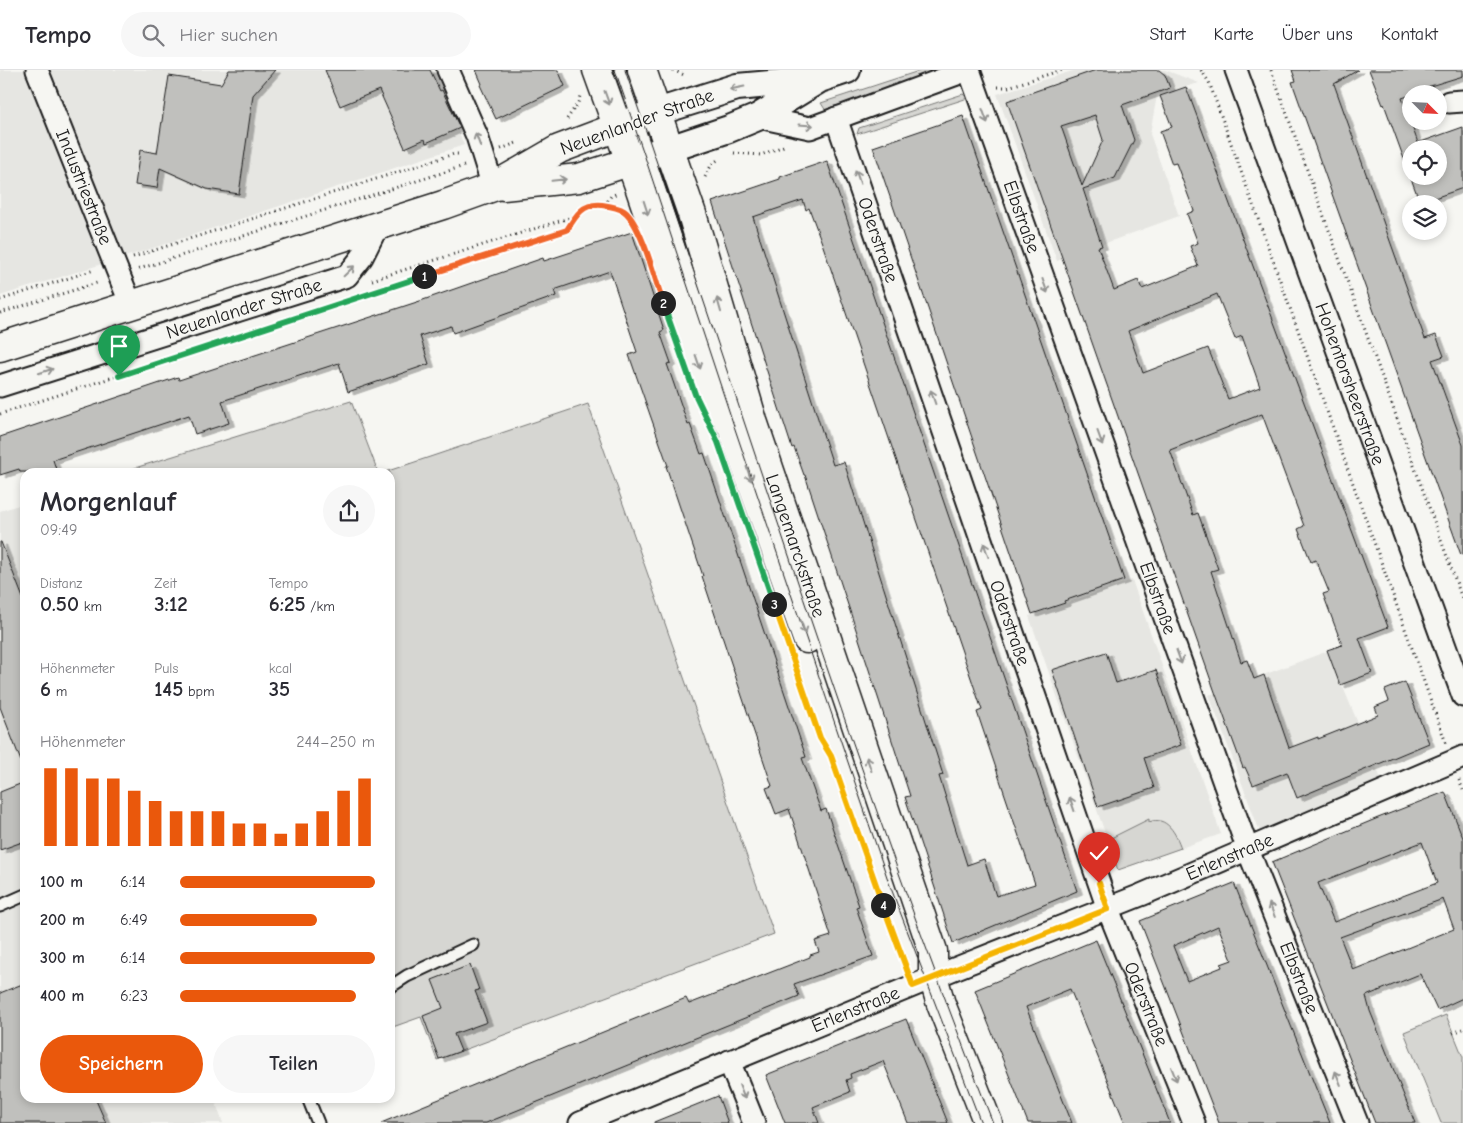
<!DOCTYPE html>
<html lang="de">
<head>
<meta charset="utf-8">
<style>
  :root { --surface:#fff; --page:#f7f7f7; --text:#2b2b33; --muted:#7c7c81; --line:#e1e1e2; --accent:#ea580c }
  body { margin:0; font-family:"Comic Neue",sans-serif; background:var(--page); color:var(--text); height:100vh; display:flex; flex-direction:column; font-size:19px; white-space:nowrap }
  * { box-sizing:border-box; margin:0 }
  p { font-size:16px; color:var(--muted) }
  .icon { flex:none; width:28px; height:28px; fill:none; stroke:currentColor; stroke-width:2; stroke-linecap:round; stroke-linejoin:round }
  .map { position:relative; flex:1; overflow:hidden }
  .side { position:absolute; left:20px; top:398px; width:375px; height:635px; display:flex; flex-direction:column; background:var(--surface); border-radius:15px; box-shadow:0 2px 8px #0003 }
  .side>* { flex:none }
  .needle { width:32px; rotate:114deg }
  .fabs { position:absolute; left:1402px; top:15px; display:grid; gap:10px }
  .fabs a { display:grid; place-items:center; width:45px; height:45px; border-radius:50%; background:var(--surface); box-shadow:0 2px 8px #0003; font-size:25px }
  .pin { position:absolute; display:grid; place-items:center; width:42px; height:42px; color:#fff; margin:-51px -21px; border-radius:50% 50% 50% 0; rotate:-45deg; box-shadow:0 0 5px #0007 }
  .pin .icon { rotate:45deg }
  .km { position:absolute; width:25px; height:25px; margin:-12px; border-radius:50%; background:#222; color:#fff; font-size:14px; line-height:25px; text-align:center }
  .round { display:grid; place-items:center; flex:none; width:52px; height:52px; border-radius:26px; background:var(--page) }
  .overview { display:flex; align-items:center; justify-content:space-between; height:85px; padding:0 20px }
  h1 { font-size:28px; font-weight:600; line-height:38px }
  .stats { display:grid; grid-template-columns:repeat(3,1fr); gap:8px; height:85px; padding:5px 20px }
  .stats div { display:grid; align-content:center }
  .stats b { font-size:21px; font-weight:600 }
  .stats small { font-size:14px; font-weight:400 }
  .stats p { font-size:14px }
  .chart { height:140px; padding:10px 20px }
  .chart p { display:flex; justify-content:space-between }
  .chart svg { width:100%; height:90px; margin-top:5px; stroke:var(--accent); stroke-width:6 }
  .button { display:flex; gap:10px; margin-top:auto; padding:10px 20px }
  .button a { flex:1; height:58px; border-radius:30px; background:var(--accent); color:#fff; font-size:20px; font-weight:600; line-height:58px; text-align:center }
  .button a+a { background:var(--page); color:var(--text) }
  ul { padding:0 20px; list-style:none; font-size:16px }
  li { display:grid; grid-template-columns:80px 60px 1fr; align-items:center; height:38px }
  li i { height:12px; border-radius:6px; background:var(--accent) }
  header { display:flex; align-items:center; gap:30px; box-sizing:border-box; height:70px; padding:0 25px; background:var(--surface); border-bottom:1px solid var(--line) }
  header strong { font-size:24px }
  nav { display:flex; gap:28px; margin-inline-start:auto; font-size:18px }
  .search { width:350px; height:45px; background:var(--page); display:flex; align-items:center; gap:12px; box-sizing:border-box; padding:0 18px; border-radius:28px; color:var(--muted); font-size:19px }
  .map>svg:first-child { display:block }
  .built { fill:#e6e6e2 }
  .green { fill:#d6d6d2; stroke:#797977 }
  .building { fill:#c0c0bd; stroke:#1c1c1c; fill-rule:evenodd; filter:url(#shadow) }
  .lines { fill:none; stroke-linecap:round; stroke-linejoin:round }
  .service-casing { stroke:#1c1c1c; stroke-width:15 }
  .minor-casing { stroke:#1c1c1c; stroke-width:25 }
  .tertiary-casing { stroke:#1c1c1c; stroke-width:30 }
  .secondary-casing { stroke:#1c1c1c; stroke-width:31 }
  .path { stroke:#1c1c1c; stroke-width:3; stroke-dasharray:1 4; stroke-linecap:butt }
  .service { stroke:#f6f6f2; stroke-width:11 }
  .minor { stroke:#f6f6f2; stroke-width:21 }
  .tertiary { stroke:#f6f6f2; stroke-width:26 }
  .secondary { stroke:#f6f6f2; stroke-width:28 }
  .tram { stroke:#1c1c1c; stroke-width:1 }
  .oneway { stroke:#949492 }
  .split-1-casing { stroke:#fff; stroke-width:10 }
  .split-2-casing { stroke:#fff; stroke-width:10 }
  .split-3-casing { stroke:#fff; stroke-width:10 }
  .split-4-casing { stroke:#fff; stroke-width:10 }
  .split-5-casing { stroke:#fff; stroke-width:10 }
  .split-1 { stroke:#22a559; stroke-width:6 }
  .split-2 { stroke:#f0652b; stroke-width:6 }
  .split-3 { stroke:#22a559; stroke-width:6 }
  .split-4 { stroke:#f5b400; stroke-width:6 }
  .split-5 { stroke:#f5b400; stroke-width:6 }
  .labels { text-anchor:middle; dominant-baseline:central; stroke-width:4; stroke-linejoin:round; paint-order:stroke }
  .street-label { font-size:19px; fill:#1c1c1c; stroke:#f6f6f2 }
</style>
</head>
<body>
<header>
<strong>Tempo</strong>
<div class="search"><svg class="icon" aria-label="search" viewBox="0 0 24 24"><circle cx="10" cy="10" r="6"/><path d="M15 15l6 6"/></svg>Hier suchen</div>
<nav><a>Start</a><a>Karte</a><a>Über uns</a><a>Kontakt</a></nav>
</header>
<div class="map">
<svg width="1463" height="1053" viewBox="0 0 1463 1053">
  <defs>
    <filter id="shadow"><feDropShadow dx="5.5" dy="3" stdDeviation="0" flood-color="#0004"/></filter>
  </defs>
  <rect width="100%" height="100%" fill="#f6f6f2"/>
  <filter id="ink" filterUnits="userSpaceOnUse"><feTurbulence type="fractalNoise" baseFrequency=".02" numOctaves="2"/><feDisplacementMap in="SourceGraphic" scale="10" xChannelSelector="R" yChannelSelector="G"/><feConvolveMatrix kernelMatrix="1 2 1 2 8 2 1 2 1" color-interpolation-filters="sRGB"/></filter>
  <g filter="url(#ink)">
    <path class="built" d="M0,0H433L464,75L150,179L0,226Z
      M1076,0H1165L1199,13L1157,25L1150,64L1179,146L1057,191L997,24Z
      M25,433V1028H214L223,1053H0V441Z
      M1132,510L1221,764L1118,800L1029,546Z
      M1328,581L1382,711L1260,762L1209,625Z"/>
    <path class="green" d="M922,0H952L826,41L821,33Z
      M963,24L968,28L857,64L859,58Z
      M351,331L378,402H122Z
      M588,334L774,864L437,990L421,947L390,958V402H385Z
      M1149,749V752C1167,745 1176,764 1181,778L1118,800L1108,773L1110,772L1109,769Z
      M1446,945L1463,987V1053H1441L1404,962Z"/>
    <path class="building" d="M229,0H275L253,25L239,124L207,119L160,98L157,118L135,115L140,80L157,83L169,6L221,14Z
      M325,0H430L440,21L442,20L460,58L426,73L425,69L405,78L379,20L340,36Z
      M476,0H558L565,16L496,49L480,15L482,14Z
      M1096,0H1159L1165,5L1170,18L1122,35L1134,70L1115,108L1083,119L1102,176L1098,177L1114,220L1138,210L1142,219L1198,196L1190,176L1198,173L1187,144L1194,141L1176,93L1172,94L1160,61L1172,57L1160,26L1186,17L1388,557L1359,568L1372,603L1340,615L1327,580L1342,575L1323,524L1329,522L1316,490L1311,492L1298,459L1304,456L1262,344L1170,380L1193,445L1198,443L1218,499L1211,501L1241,592L1247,590L1254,609L1264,605L1289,678L1318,667V669L1378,645L1375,637L1389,631L1385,620L1405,612L1429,673L1297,728L1287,702L1253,715L1245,697L1243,698L1215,622L1007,31ZM1095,45L1103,70L1082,116L1061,56ZM1217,224L1235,269L1242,266L1260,317L1228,329L1208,278L1143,303L1128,261Z
      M1292,0H1358L1334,14L1425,269L1436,265L1444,286L1432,290L1463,375V484L1461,485L1292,12L1296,11Z
      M1369,0H1463V6L1414,21V24L1402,28L1418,73L1463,57V118L1420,133L1384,34L1383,35ZM1411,79H1439V106H1411Z
      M963,46L1124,510L1064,531L1065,533L1032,544L873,77Z
      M827,91L1077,821L953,873L905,727L910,726L848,535L805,405H804L794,377L792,378L712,132L780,109V107ZM803,130L806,140L809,138L822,173L982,640L977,642L1035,814L996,826L984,789L967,795L939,706L943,705L844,392L833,395L753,147Z
      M632,162L664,260L660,262L671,293L667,294L688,355L690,354L701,384L704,383L806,687L802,688L821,741L826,739L859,836L856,837L873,886L794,914L799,926L486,1053H381L686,928L689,934L810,887V885L819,882L815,871L831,866L789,739L776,744L766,718L772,716L702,506H703L666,396H668L629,285L637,282L610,201L554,220L556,226L453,263L451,256L420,266L429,294L348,322L339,293L222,331L229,353L195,364L189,345L53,390L57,402H20L19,399L0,405V367L178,307L179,310L423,230L543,188L544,191Z
      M0,472H1L25,533V699H24L0,637Z
      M1106,582L1116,613L1156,600L1181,675L1144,688L1154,718L1098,737L1052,600Z
      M25,712V771L0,780V722Z
      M1445,722L1463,768V928L1437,940L1420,904L1366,926L1370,941L1415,1053H1375L1272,792L1378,748ZM1422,772L1437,813L1334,852L1318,813ZM1443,829L1454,859L1353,900L1340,867Z
      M1234,813L1317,1021L1330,1053H1219L1140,851ZM1218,856L1232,890L1221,894L1222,897L1187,911L1173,876Z
      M1096,870L1125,941L1170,1053H1125L1070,919L1026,937L1072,1053H1028L975,920Z
      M470,895L479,920L475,921L487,952L454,964L461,981L439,989L423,946L443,938L432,910Z
      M25,913V1028H95L106,1053H0V923Z
      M906,949L948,1053H908L883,991L850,1004L851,1008L846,1010L850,1022L813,1037L819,1053H785L766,1005Z
      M718,1026L728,1053H654V1052Z"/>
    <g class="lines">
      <g class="service-casing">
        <path id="service" d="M620,0L733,336V341
          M0,836L25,825
          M390,917L407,906L473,875
          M308,1028L318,1053"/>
      </g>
      <g class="minor-casing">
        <g id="minor">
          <path id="s1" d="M37,0L131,235"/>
          <path d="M448,0L477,66L493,117"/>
          <path id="s2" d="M969,0L1248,780L1357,1053"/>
          <path id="s3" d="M1236,0L1463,626"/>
          <path d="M1449,32L1463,31"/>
          <path d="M758,47L810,58L968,0"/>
          <path id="s4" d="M836,48L1108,839L1194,1053"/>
          <path id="s5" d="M0,316L347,206L362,187L378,155"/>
          <path d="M729,991L754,1053"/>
          <path id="s6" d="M580,1053L954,899L1141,825L1463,687"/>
        </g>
      </g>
      <g class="tertiary-casing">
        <path id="tertiary" d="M657,42L737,17L814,10
          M669,79L729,59L758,47L820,9L847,0"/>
      </g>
      <g class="secondary-casing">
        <g id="secondary">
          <path d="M597,0L639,116L705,312L732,358L807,569"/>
          <path id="s7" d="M642,0L692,144L753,351L933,881V907L941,934L988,1053"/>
          <path d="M503,116L579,108L669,79"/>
          <path d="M0,277L443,135L493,117L559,79L657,42"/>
        </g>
      </g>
      <path class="path" d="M673,0L686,6
        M1201,0L1209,12L1446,673
        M1271,0L1463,531
        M998,17H1008L1062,0
        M567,49L578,33L580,26
        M501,79L519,72
        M734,83L761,85L786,75
        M705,107L712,94L719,89
        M604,135L611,126L618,123
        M133,187L454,84H461
        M139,199L464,96
        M372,210L575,146
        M0,230L94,200
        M0,243L100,212
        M0,344L567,159C571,153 574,144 580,140C592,130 610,136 622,141
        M793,589L820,668L831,686L906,897
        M1459,710L1463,720
        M1453,963L1463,959"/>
      <use href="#service" class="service"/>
      <use href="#minor" class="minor"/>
      <use href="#tertiary" class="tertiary"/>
      <use href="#secondary" class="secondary"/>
      <path class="tram" d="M615,0L645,87L735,359L889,813L981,1053
        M625,0C747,351 856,707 993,1053"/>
    </g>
    <defs><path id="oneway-shaft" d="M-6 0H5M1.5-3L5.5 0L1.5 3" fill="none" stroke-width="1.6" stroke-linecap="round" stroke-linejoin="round" transform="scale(1.25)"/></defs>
    <g class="oneway">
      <use href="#oneway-shaft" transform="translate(737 18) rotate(169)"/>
      <use href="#oneway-shaft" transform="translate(607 28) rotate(70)"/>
      <use href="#oneway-shaft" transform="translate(985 46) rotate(70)"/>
      <use href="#oneway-shaft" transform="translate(806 55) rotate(4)"/>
      <use href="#oneway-shaft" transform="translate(478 70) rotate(-110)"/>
      <use href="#oneway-shaft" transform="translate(858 107) rotate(-109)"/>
      <use href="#oneway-shaft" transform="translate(559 110) rotate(-6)"/>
      <use href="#oneway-shaft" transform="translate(646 138) rotate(72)"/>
      <use href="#oneway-shaft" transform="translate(349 201) rotate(-44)"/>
      <use href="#oneway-shaft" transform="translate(1045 216) rotate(70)"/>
      <use href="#oneway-shaft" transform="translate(719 235) rotate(-106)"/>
      <use href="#oneway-shaft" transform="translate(698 292) rotate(71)"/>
      <use href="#oneway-shaft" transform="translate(46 301) rotate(-18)"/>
      <use href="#oneway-shaft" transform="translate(933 327) rotate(-109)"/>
      <use href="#oneway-shaft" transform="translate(1100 368) rotate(70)"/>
      <use href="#oneway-shaft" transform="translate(749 404) rotate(71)"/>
      <use href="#oneway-shaft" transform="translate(986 480) rotate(-109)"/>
      <use href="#oneway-shaft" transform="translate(803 557) rotate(71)"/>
      <use href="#oneway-shaft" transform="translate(1179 587) rotate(70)"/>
      <use href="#oneway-shaft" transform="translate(869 694) rotate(-109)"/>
      <use href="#oneway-shaft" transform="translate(1072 734) rotate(-109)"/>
      <use href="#oneway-shaft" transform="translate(1272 840) rotate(-112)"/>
      <use href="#oneway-shaft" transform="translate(1174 1004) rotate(68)"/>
      <use href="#oneway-shaft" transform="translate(1338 1008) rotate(-112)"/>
      <use href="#oneway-shaft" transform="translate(742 1022) rotate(68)"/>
    </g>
  </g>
  <g class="lines" filter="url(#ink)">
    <g class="split-1-casing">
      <path id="split-1" d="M119,306L424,206"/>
    </g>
    <g class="split-2-casing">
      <path id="split-2" d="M424,206L567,160C576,145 583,133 602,135C609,136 618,137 624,141C641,153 656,212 663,233"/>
    </g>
    <g class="split-3-casing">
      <path id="split-3" d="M663,233L695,324L718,372L774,534"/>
    </g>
    <g class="split-4-casing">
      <path id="split-4" d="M774,534L820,668L831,686L883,835"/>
    </g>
    <g class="split-5-casing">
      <path id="split-5" d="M883,835L913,916L1108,839L1099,813"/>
    </g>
    <use href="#split-1" class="split-1"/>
    <use href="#split-2" class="split-2"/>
    <use href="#split-3" class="split-3"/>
    <use href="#split-4" class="split-4"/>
    <use href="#split-5" class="split-5"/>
  </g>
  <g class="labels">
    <g class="street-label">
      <text transform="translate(637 52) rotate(-20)">Neuenlander Straße</text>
      <text stroke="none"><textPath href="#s1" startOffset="126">Industriestraße</textPath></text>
      <text stroke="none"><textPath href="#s2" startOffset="156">Elbstraße</textPath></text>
      <text stroke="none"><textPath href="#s4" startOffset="129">Oderstraße</textPath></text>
      <text stroke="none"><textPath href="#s5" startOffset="256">Neuenlander Straße</textPath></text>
      <text stroke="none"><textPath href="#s3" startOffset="334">Hohentorsheerstraße</textPath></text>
      <text stroke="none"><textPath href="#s7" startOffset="500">Langemarckstraße</textPath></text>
      <text stroke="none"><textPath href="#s2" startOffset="561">Elbstraße</textPath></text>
      <text stroke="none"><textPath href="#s4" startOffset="534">Oderstraße</textPath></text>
      <text stroke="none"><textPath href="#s6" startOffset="702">Erlenstraße</textPath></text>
      <text stroke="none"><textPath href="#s2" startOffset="966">Elbstraße</textPath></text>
      <text stroke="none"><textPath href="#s4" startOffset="939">Oderstraße</textPath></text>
      <text stroke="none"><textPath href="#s6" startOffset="298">Erlenstraße</textPath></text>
    </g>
  </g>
</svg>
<div class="fabs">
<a><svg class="needle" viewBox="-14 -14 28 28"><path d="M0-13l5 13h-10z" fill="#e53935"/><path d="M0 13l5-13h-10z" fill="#7c7c81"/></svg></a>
<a><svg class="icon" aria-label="locate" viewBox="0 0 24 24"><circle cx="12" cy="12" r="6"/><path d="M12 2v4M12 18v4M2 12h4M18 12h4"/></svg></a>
<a><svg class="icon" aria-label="layers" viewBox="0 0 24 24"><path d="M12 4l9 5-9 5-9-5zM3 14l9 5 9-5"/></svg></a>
</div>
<div class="pin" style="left:119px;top:306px;background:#1e9e55"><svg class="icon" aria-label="arrive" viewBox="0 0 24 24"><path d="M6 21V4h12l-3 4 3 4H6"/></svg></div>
<div class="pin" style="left:1099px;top:813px;background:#d93025"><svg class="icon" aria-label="check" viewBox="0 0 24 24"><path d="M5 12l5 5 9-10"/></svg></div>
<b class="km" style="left:424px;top:206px">1</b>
<b class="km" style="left:663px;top:233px">2</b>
<b class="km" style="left:774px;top:534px">3</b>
<b class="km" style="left:883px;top:835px">4</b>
<section class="side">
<div class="overview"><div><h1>Morgenlauf</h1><p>09:49</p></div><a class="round"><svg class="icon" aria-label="share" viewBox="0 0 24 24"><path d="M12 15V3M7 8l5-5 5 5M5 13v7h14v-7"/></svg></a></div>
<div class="stats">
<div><p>Distanz</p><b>0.50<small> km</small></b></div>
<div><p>Zeit</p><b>3:12</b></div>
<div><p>Tempo</p><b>6:25<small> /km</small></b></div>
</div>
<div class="stats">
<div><p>Höhenmeter</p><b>6<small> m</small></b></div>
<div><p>Puls</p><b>145<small> bpm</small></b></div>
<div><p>kcal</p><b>35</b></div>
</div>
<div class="chart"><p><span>Höhenmeter</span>244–250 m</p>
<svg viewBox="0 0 160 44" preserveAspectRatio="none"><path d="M5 44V6M15 44V6M25 44V11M35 44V11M45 44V17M55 44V22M65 44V27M75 44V27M85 44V27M95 44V33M105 44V33M115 44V38M125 44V33M135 44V27M145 44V17M155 44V11"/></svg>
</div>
<ul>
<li><b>100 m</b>6:14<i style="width:100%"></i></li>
<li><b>200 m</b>6:49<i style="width:70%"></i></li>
<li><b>300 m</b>6:14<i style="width:100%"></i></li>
<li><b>400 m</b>6:23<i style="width:90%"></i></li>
</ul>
<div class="button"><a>Speichern</a><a>Teilen</a></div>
</section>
</div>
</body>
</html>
